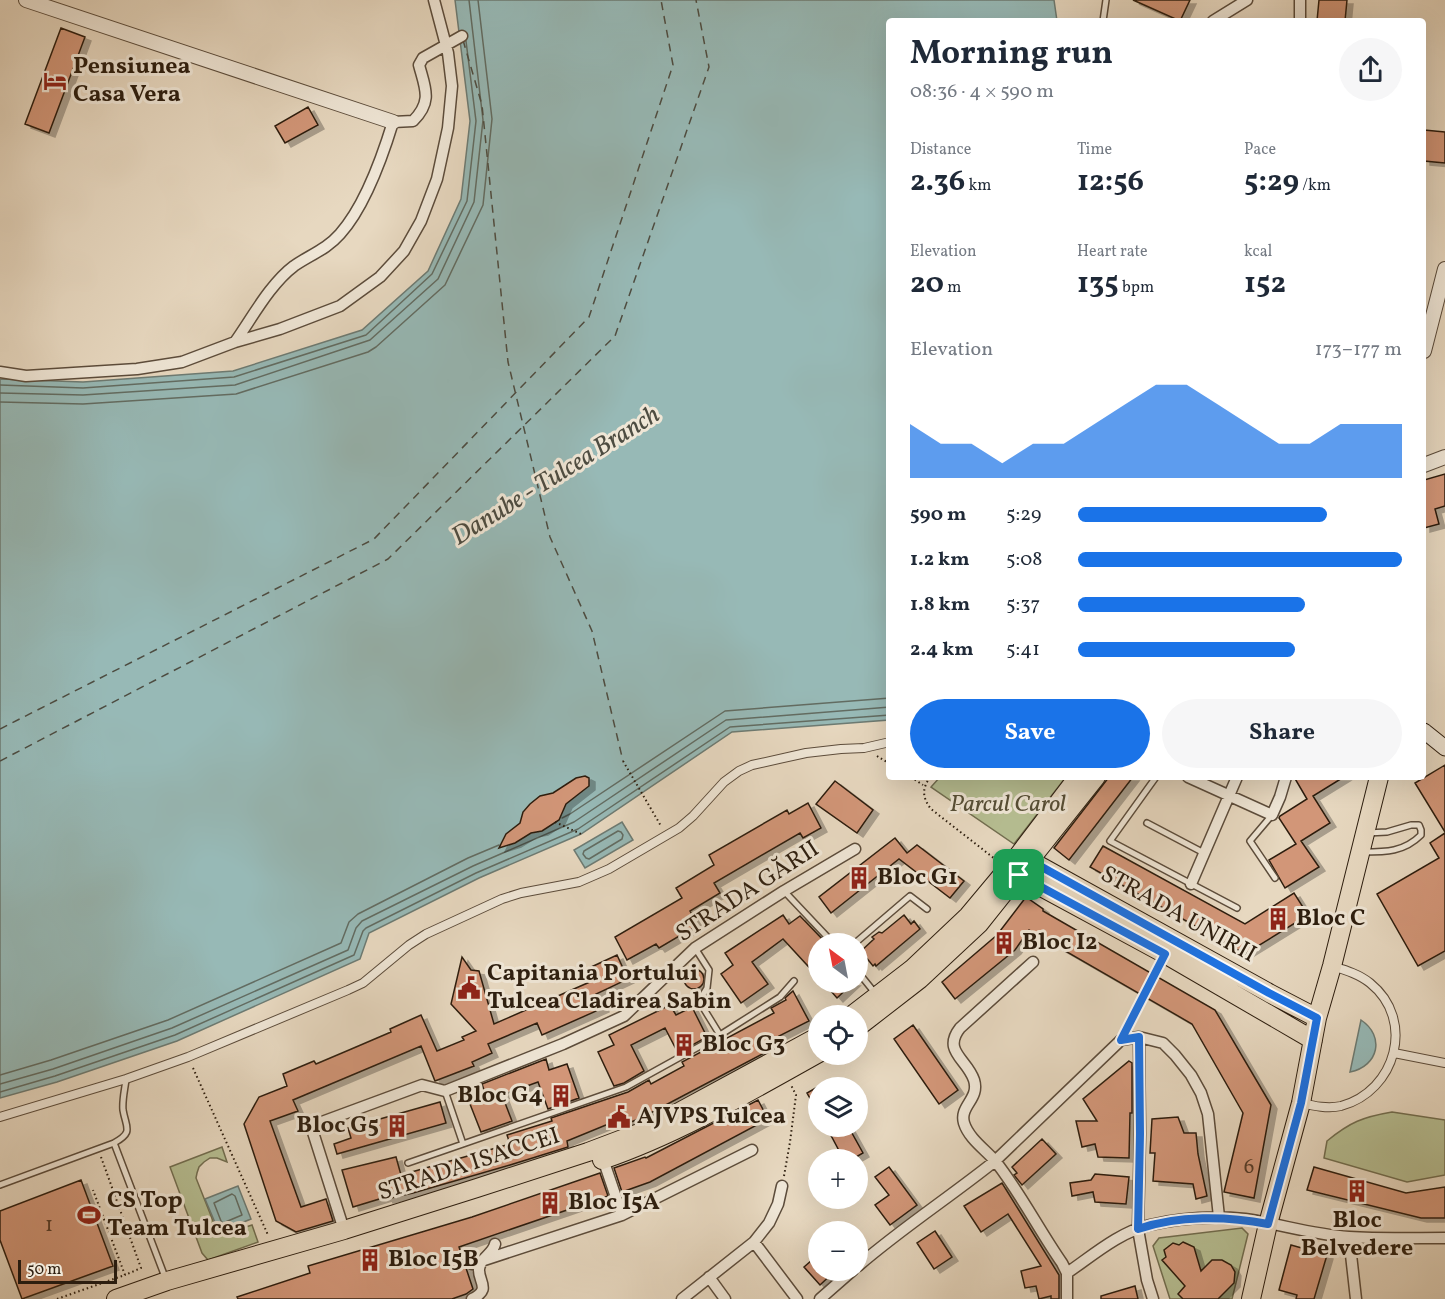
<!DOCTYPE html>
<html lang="en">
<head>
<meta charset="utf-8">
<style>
  :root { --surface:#fff; --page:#f6f6f7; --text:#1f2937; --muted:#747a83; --accent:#1a73e8 }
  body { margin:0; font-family:Vollkorn,serif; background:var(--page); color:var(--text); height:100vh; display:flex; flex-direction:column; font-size:22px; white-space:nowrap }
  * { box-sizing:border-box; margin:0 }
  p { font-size:20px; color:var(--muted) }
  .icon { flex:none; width:33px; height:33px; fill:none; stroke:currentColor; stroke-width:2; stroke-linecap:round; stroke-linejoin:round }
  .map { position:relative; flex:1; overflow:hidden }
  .details { position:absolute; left:886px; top:18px; width:540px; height:762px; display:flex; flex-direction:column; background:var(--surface); border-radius:6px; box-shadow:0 6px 24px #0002 }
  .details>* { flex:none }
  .needle { width:39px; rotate:328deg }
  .fabs { position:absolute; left:808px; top:933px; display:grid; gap:12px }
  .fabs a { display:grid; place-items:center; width:60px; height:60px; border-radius:50%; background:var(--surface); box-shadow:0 6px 24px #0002; font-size:30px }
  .scale { position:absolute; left:18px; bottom:15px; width:99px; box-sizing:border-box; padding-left:6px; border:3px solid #2d1e0f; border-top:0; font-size:16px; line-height:21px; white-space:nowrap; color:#2d1e0f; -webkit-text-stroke:4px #efe6d6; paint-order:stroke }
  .pin { position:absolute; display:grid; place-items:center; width:51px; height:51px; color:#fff; margin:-26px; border-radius:12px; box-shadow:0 3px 9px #0006 }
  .round { display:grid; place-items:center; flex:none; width:63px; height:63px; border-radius:32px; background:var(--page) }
  .overview { display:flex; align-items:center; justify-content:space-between; height:102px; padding:0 24px }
  h1 { font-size:33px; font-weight:700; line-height:45px }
  .stats { display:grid; grid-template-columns:repeat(3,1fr); gap:9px; height:102px; padding:6px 24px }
  .stats div { display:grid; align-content:center }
  .stats b { font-size:30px; font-weight:700 }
  .stats small { font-size:16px; font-weight:400 }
  .stats p { font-size:16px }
  .chart { height:168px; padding:12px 24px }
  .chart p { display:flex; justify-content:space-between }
  .chart svg { width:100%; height:108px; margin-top:6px; fill:var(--accent); opacity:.7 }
  .button { display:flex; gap:12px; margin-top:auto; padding:12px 24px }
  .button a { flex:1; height:69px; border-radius:36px; background:var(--accent); color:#fff; font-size:24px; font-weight:700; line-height:69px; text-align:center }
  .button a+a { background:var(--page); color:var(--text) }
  ul { padding:0 24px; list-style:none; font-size:20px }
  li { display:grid; grid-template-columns:96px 72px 1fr; align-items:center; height:45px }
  li i { height:15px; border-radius:8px; background:var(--accent) }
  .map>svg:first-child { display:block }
  .green { fill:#b6be92; stroke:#726e50; stroke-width:1.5 }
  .water { fill:#97b9b6; stroke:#6d7b73; stroke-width:1.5 }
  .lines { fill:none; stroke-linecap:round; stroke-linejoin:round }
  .shore { stroke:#626c62; stroke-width:1.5 }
  .ferry { stroke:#4d4c41; stroke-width:1.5; stroke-dasharray:8 6; stroke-linecap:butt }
  .building { fill:#d29678; stroke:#2d1e0f; stroke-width:1.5; filter:url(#shadow) }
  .service-casing { stroke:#5c4c3b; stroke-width:8 }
  .pedestrian-casing { stroke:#5c4c3b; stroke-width:10 }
  .minor-casing { stroke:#5c4c3b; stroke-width:13 }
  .tertiary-casing { stroke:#5c4c3b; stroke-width:16 }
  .secondary-casing { stroke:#2d1e0f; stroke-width:17 }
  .primary-casing { stroke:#2d1e0f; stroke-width:20 }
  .path { stroke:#2d1e0f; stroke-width:2; stroke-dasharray:1.5 3; stroke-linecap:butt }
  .service { stroke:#efe6d6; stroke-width:5 }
  .pedestrian { stroke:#efe6d6; stroke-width:8 }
  .minor { stroke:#efe6d6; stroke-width:10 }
  .tertiary { stroke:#efe6d6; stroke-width:14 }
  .secondary { stroke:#efe6d6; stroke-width:15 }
  .primary { stroke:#e7d8c0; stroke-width:18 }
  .route-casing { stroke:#fff; stroke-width:12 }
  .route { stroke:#1a73e8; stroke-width:8 }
  .labels { text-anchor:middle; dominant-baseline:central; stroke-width:6; stroke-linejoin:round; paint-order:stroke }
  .number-label { font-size:21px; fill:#563c29 }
  .poi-label { font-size:24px; font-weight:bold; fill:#2d1e0f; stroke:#efe6d6; text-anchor:start }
  .park-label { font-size:24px; font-style:italic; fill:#564e36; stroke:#efe6d6 }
  .street-label { font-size:24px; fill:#2d1e0f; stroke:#efe6d6 }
  .water-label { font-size:26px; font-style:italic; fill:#4d4c41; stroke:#efe6d6 }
</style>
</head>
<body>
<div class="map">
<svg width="1445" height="1299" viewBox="0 0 1445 1299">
  <defs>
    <filter id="shadow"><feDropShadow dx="6" dy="4" stdDeviation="0" flood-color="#0004"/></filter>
  </defs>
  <rect width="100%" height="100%" fill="#e7d8c0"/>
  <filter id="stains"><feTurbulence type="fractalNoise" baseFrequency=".00333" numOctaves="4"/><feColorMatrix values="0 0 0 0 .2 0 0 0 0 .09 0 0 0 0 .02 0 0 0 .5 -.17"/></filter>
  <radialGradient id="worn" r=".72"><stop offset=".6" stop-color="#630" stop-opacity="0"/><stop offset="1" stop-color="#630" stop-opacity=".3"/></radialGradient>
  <path class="green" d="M940,777H1066L1014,844L931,787Z
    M1392,1112L1445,1120V1175L1407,1182L1324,1158L1327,1141C1350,1122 1363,1117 1392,1112Z
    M222,1147L227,1162L217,1158H210L204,1162L199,1167L197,1173L196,1178L219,1236L252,1225L258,1242L208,1260L202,1253L170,1167Z
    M1242,1228L1248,1234L1232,1299H1170L1153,1246L1159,1238Z"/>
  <path class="water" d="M455,0H1054L1057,21H890L889,720L732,732L581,834L479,878L369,933L360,959L177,1041L57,1082L0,1098V379L83,382L233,371L362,330L428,271L461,199L470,121Z
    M622,822L633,840L585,868L574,850Z
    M1361,1020C1385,1036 1379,1066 1350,1072Z
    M238,1186L251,1219L219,1232L205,1199Z"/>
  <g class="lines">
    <path class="shore" d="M0,385L83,388L234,377L366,335L432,274L467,201L476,121L466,41
      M0,393L83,395L235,385L370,340L438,279L474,202L483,120L469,0
      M0,402L83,404L236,394L368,352L376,347L445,285L483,205L492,119L478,0
      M562,818L570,814L725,711L890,698
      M618,831L621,832L623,835L622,839L589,859L586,858L583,854L584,851Z
      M0,1075L51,1060L168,1020L341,943L349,922L358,914L468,858L499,845
      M0,1084L53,1069L172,1028L348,950L356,928L362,921L473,866L574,822L726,720L890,707
      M0,1092L55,1076L175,1035L354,955L363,931L366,928L476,873L578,829L730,727L890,715
      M232,1194L235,1196L242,1215L223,1223L221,1221L214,1203Z"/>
    <path class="ferry" d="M463,40L482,105L508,362L550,537L592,631L623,761
      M0,729L374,539L589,317L673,65L661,0
      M0,761L388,559L615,336L709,67L696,0"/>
  </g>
  <path class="building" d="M1133,0H1190L1180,21Z
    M1319,0H1347L1345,21H1317Z
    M61,28L85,37L49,133L25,124Z
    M308,107L318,125L285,143L275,126Z
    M1424,130L1445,132V163L1424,161Z
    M1445,474V506L1435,509L1439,524L1424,528V480Z
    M1445,765V832L1415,783Z
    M585,776L589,778V786L566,804L559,820L542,831L531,833L515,843L499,848L506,834L520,823L523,812L530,804L540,796L553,793L576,778Z
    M1109,777H1133L1069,860L1054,848Z
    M1294,777H1344L1313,796L1330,823L1301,841L1319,867L1285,888L1269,860L1296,844L1279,818L1280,816L1307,799Z
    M835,781L873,810L857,833L816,804Z
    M808,803L821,828L803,838L800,833L714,883L720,893L690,911L698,925L659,948L656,944L627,960L615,937L682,898L676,888L714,865L709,855L787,810L789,814Z
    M1445,833V951L1418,966L1377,894L1439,858L1430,843Z
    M895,838L907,853L917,845L964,881L950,898L899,859L831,913L819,897Z
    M1103,846L1245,924L1294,893L1308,915L1245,954L1090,867Z
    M1026,897L1043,909V911L1215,1010L1271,1105L1254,1198L1224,1192L1243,1113L1192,1024L1029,930L1015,950L955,999L942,982L997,935Z
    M783,915L789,924L800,916L827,944H819V978L783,939L752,962L768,984L741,1003L721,974L733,965L725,953Z
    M904,915L911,924L914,921L920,929L876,966L875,964L873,966L861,951L874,939L872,937L879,932L882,933Z
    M617,955L628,979L596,994L603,1008L542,1035L537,1023L488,1044L492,1053L472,1062L474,1066L435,1081L421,1046L293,1100L298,1111L270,1121L301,1207L326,1199L333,1221L296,1232L276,1221L244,1124L259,1097L287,1086L283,1074L314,1061L316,1064L349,1050L391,1032L390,1029L421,1015L437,1051L464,1040L462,1037L476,1031L451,1004L462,957L471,970L479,971L494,1024L592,981L587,969Z
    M684 979a10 10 0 1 1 20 0a10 10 0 1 1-20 0Z
    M823,982H854L837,998Z
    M793,991L809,1021L779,1036L783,1043L641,1118L626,1124L623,1118L567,1141L568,1147L510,1165L413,1193L387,1199L386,1197L353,1207L342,1170L396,1157L401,1175L510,1144L507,1135L552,1121L551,1118L628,1092L649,1080L651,1084L684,1066L682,1062L774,1013L771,1008L786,1000L785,998Z
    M670,1005L676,1015L692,1007L707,1037L678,1053L665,1028L631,1045L644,1071L624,1083L614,1086L598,1052L614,1045L609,1035Z
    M913,1025L958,1090L939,1104L894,1039Z
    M546,1059L549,1070L567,1064L579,1098L548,1109L538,1082L502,1095L512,1121L481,1132L468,1099L485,1093L482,1084Z
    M1129,1061L1132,1063V1113H1130L1129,1158L1098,1157L1095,1144L1082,1147L1076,1121H1097L1083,1099Z
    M819,1086V1114L807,1093Z
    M758,1100L768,1119L650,1182L622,1192L614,1168L645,1157L646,1158Z
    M440,1102L446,1123L337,1154L334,1144L351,1138L348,1128Z
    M1178,1117L1184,1133H1196L1198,1154L1207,1196L1196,1199L1193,1184L1153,1181L1155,1153H1150L1152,1119Z
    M826,1126H848L863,1153L851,1160H844Z
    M1042,1139L1056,1154L1022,1185L1014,1175L1017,1173L1012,1167Z
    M889,1167L917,1205L890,1225L875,1205L889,1195L875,1177Z
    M1314,1167L1406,1193L1445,1187V1218H1421L1307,1190Z
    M600,1173L608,1196L459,1247L473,1289L466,1294L452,1299H238L237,1297L310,1273L308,1266L472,1217Z
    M1095,1174L1129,1177L1126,1204L1095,1202L1093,1192L1072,1196L1070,1183L1091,1180Z
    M81,1180L113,1266L22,1299L0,1240V1211Z
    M1002,1183L1059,1275V1299H1051V1296L1039,1299L1036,1286L1025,1288L1021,1271L1041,1266L1008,1214L981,1232L964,1206Z
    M935,1231L952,1257L934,1269L917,1243Z
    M1183,1242L1194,1247L1201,1271L1212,1260H1222L1231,1265L1235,1272L1234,1283L1218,1299H1183L1178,1294L1185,1286L1162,1260L1166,1257L1164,1250L1173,1243L1179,1245Z
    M1291,1245L1327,1255L1314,1299H1296L1297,1295L1279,1290Z
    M819,1254V1270H836L820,1285L804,1267Z
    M1135,1286L1138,1299H1101V1296Z"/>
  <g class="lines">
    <g class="service-casing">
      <path id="service" d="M1103,21L1106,0
        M1156,777L1110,841L1237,908
        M1272,815L1250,841L1275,878
        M1147,823L1204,853
        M1363,852C1386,852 1404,852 1421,835V830L1419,825H1411L1387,832L1367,833
        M784,891L834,944
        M854,944L910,896L927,909
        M695,948L709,970L707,988L699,1001L720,1035L780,997L794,981
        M858,972L875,993
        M445,1091L463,1144L626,1087L720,1035
        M114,1143L165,1277
        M408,1163L463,1144
        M0,1185L114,1143C134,1132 126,1128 123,1110C122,1100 125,1089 126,1079"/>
    </g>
    <g class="pedestrian-casing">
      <path id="pedestrian" d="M1394,1053L1445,1063
        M1301,1103C1314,1106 1328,1109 1341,1106C1396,1091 1416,1020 1370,983C1359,974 1345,970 1332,966
        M0,1117L126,1079L188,1057L348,990L363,983L409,945L426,934L502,899L521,893L579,882L609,869L679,828L693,816L724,782L739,771L752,765L806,753L841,749L864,748L890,742"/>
    </g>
    <g class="minor-casing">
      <path id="minor" d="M1300,0V21
        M1213,21L1247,0
        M235,342C252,318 270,284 294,266C310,255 327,249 340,234C365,206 382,158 393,122L413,121C433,101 425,88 419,65L423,58L462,36
        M0,372L26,376L137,369L182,362L235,342L280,329L340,306L380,277L404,251L421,221L437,179L448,128L452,86L448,53L434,0
        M1188,777L1272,815L1280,797L1286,777
        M1191,884L1237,777
        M1033,962L960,1028C942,1051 967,1059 974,1080C980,1099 959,1106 964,1123C969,1139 986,1150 996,1162C1021,1194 1039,1230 1062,1263L1067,1273V1299
        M1139,1037L1140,1134L1138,1229L1147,1280L1153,1299
        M603,1159L622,1215
        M344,1230L311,1126L422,1085L445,1091L563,1044L624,1016L695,948L784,891L855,849
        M1349,1237L1356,1299
        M754,1242L797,1299
        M472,1264L622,1215L752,1150
        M858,1266C902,1228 950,1197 995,1161L1121,1040L1139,1037L1163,1043L1175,1055L1191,1075L1201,1093L1208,1114L1219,1217
        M1067,1273C1092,1256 1119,1232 1150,1225C1180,1218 1214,1216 1245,1219C1280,1224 1314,1235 1349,1237C1381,1239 1413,1238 1445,1238
        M709,1277L725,1299
        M472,1299C492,1289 478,1282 479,1269C480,1258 493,1254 495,1244
        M682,1299L754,1242L769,1223L778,1204L782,1186
        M820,1299L853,1270"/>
    </g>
    <g class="tertiary-casing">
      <path id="tertiary" d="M26,0L393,122
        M1424,351L1445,269
        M1424,465L1445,457"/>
    </g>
    <g class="secondary-casing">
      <path id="secondary" d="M1424,731L1445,748"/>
    </g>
    <g class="primary-casing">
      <path id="primary" d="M1020,861H1031L1269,993L1317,1018
        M1019,875L1165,954L1313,1040
        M851,1016L877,996L912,969L968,916L1014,861L1078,777
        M858,1027L920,979L979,924L1096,777
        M602,1160C678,1134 749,1092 819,1053
        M116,1299L167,1281L344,1230L477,1188L588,1152L625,1138L642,1132L681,1111L819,1036
        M1251,1299L1268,1224L1301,1103L1317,1018L1332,966L1379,777"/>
    </g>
    <path class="path" d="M877,756L890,764
      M623,761L661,826
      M911,777L923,785
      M930,777C922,789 922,797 931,809L995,859
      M555,822L581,834
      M1128,1027L1158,968
      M193,1068L268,1235
      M101,1157L141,1268L125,1275
      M784,1176L790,1142L796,1095L791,1085
      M57,1299L125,1275L93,1190"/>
    <use href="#service" class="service"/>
    <use href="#pedestrian" class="pedestrian"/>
    <use href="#minor" class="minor"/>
    <use href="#tertiary" class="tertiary"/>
    <use href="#secondary" class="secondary"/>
    <use href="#primary" class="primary"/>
  </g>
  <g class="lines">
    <g class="route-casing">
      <path id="route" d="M1014,861H1031L1269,993L1317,1018L1301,1103L1268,1224C1227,1216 1178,1215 1138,1229L1140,1134L1139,1037L1121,1040L1165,954L1019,875Z"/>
    </g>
    <use href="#route" class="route"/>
  </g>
  <defs>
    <g id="hotel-bare" transform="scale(1.8)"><path d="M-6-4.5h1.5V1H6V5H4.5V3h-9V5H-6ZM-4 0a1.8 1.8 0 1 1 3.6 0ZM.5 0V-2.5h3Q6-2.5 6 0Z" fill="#8f2418" stroke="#efe6d6" stroke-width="2.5" paint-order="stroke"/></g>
    <g id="building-bare" transform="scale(1.8)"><path d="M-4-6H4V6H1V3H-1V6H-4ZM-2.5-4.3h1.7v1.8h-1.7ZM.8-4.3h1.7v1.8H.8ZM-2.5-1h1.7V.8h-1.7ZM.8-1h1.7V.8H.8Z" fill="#8f2418" stroke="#efe6d6" stroke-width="2.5" paint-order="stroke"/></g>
    <g id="civic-bare" transform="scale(1.8)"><path d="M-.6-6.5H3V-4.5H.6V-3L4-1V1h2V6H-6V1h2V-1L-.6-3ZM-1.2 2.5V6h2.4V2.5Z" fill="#8f2418" stroke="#efe6d6" stroke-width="2.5" paint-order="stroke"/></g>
    <g id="stadium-bare" transform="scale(1.8)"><path d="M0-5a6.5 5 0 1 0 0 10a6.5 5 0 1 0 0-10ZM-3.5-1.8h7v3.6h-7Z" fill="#8f2418" stroke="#efe6d6" stroke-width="2.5" paint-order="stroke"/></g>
  </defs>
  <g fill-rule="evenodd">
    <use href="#hotel-bare" x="55" y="81"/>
    <use href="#building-bare" x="859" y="878"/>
    <use href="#building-bare" x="1278" y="919"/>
    <use href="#building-bare" x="1004" y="943"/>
    <use href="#civic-bare" x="469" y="988"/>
    <use href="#building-bare" x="684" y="1045"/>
    <use href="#building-bare" x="561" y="1096"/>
    <use href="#civic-bare" x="619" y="1117"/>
    <use href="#building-bare" x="397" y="1126"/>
    <use href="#building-bare" x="1357" y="1191"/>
    <use href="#building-bare" x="550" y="1203"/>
    <use href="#stadium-bare" x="89" y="1215"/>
    <use href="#building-bare" x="370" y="1260"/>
  </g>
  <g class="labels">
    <g class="number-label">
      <text x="1249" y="1167">6</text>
      <text x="49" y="1225">1</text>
    </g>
    <g class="poi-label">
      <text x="73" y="67">Pensiunea<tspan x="73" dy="28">Casa Vera</tspan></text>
      <text x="877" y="878">Bloc G1</text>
      <text x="1296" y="919">Bloc C</text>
      <text x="1022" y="943">Bloc I2</text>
      <text x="487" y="974">Capitania Portului<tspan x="487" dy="28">Tulcea Cladirea Sabin</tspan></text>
      <text x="702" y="1045">Bloc G3</text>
      <text x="543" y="1096" text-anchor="end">Bloc G4</text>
      <text x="637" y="1117">AJVPS Tulcea</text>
      <text x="379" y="1126" text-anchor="end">Bloc G5</text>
      <text x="107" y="1201">CS Top<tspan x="107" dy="28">Team Tulcea</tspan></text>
      <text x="568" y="1203">Bloc I5A</text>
      <text x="1357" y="1221" text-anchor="middle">Bloc<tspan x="1357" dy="28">Belvedere</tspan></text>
      <text x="388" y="1260">Bloc I5B</text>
    </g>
    <g class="park-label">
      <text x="1008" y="805">Parcul Carol</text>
    </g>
    <g class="street-label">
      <text transform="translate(748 892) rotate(-33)">STRADA GĂRII</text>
      <text transform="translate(1178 915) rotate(29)">STRADA UNIRII</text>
      <text transform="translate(469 1165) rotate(-18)">STRADA ISACCEI</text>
    </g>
    <g class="water-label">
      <text transform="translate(556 476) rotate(-32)">Danube - Tulcea Branch</text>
    </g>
  </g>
  <rect width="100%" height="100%" filter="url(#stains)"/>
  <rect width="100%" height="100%" fill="url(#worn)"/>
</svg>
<div class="fabs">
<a><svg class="needle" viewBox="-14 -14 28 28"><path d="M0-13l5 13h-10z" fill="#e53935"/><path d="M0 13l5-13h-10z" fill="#747a83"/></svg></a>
<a><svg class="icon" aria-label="locate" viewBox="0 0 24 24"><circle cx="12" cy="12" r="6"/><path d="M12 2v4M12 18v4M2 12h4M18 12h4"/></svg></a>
<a><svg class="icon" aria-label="layers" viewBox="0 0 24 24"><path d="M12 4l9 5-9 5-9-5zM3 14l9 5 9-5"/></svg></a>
<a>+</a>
<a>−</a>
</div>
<div class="scale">50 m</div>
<div class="pin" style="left:1019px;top:875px;background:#1e9e55"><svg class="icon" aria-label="arrive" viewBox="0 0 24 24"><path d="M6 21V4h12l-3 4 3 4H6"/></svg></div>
<section class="details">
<div class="overview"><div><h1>Morning run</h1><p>08:36 · 4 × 590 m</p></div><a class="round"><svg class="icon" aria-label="share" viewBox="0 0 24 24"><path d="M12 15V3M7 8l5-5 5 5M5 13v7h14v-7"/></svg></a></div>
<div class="stats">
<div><p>Distance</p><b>2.36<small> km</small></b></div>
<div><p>Time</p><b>12:56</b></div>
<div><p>Pace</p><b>5:29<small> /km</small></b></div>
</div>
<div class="stats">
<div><p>Elevation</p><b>20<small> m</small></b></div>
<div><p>Heart rate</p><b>135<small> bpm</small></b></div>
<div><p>kcal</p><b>152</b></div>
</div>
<div class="chart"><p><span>Elevation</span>173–177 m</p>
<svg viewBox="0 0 160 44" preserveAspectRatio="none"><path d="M0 44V22L10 30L20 30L30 38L40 30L50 30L60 22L70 14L80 6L90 6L100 14L110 22L120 30L130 30L140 22L150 22L160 22V44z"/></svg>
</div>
<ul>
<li><b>590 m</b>5:29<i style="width:77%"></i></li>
<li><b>1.2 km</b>5:08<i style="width:100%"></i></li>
<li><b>1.8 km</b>5:37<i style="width:70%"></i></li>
<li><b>2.4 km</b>5:41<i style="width:67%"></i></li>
</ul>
<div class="button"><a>Save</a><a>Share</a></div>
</section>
</div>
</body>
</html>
